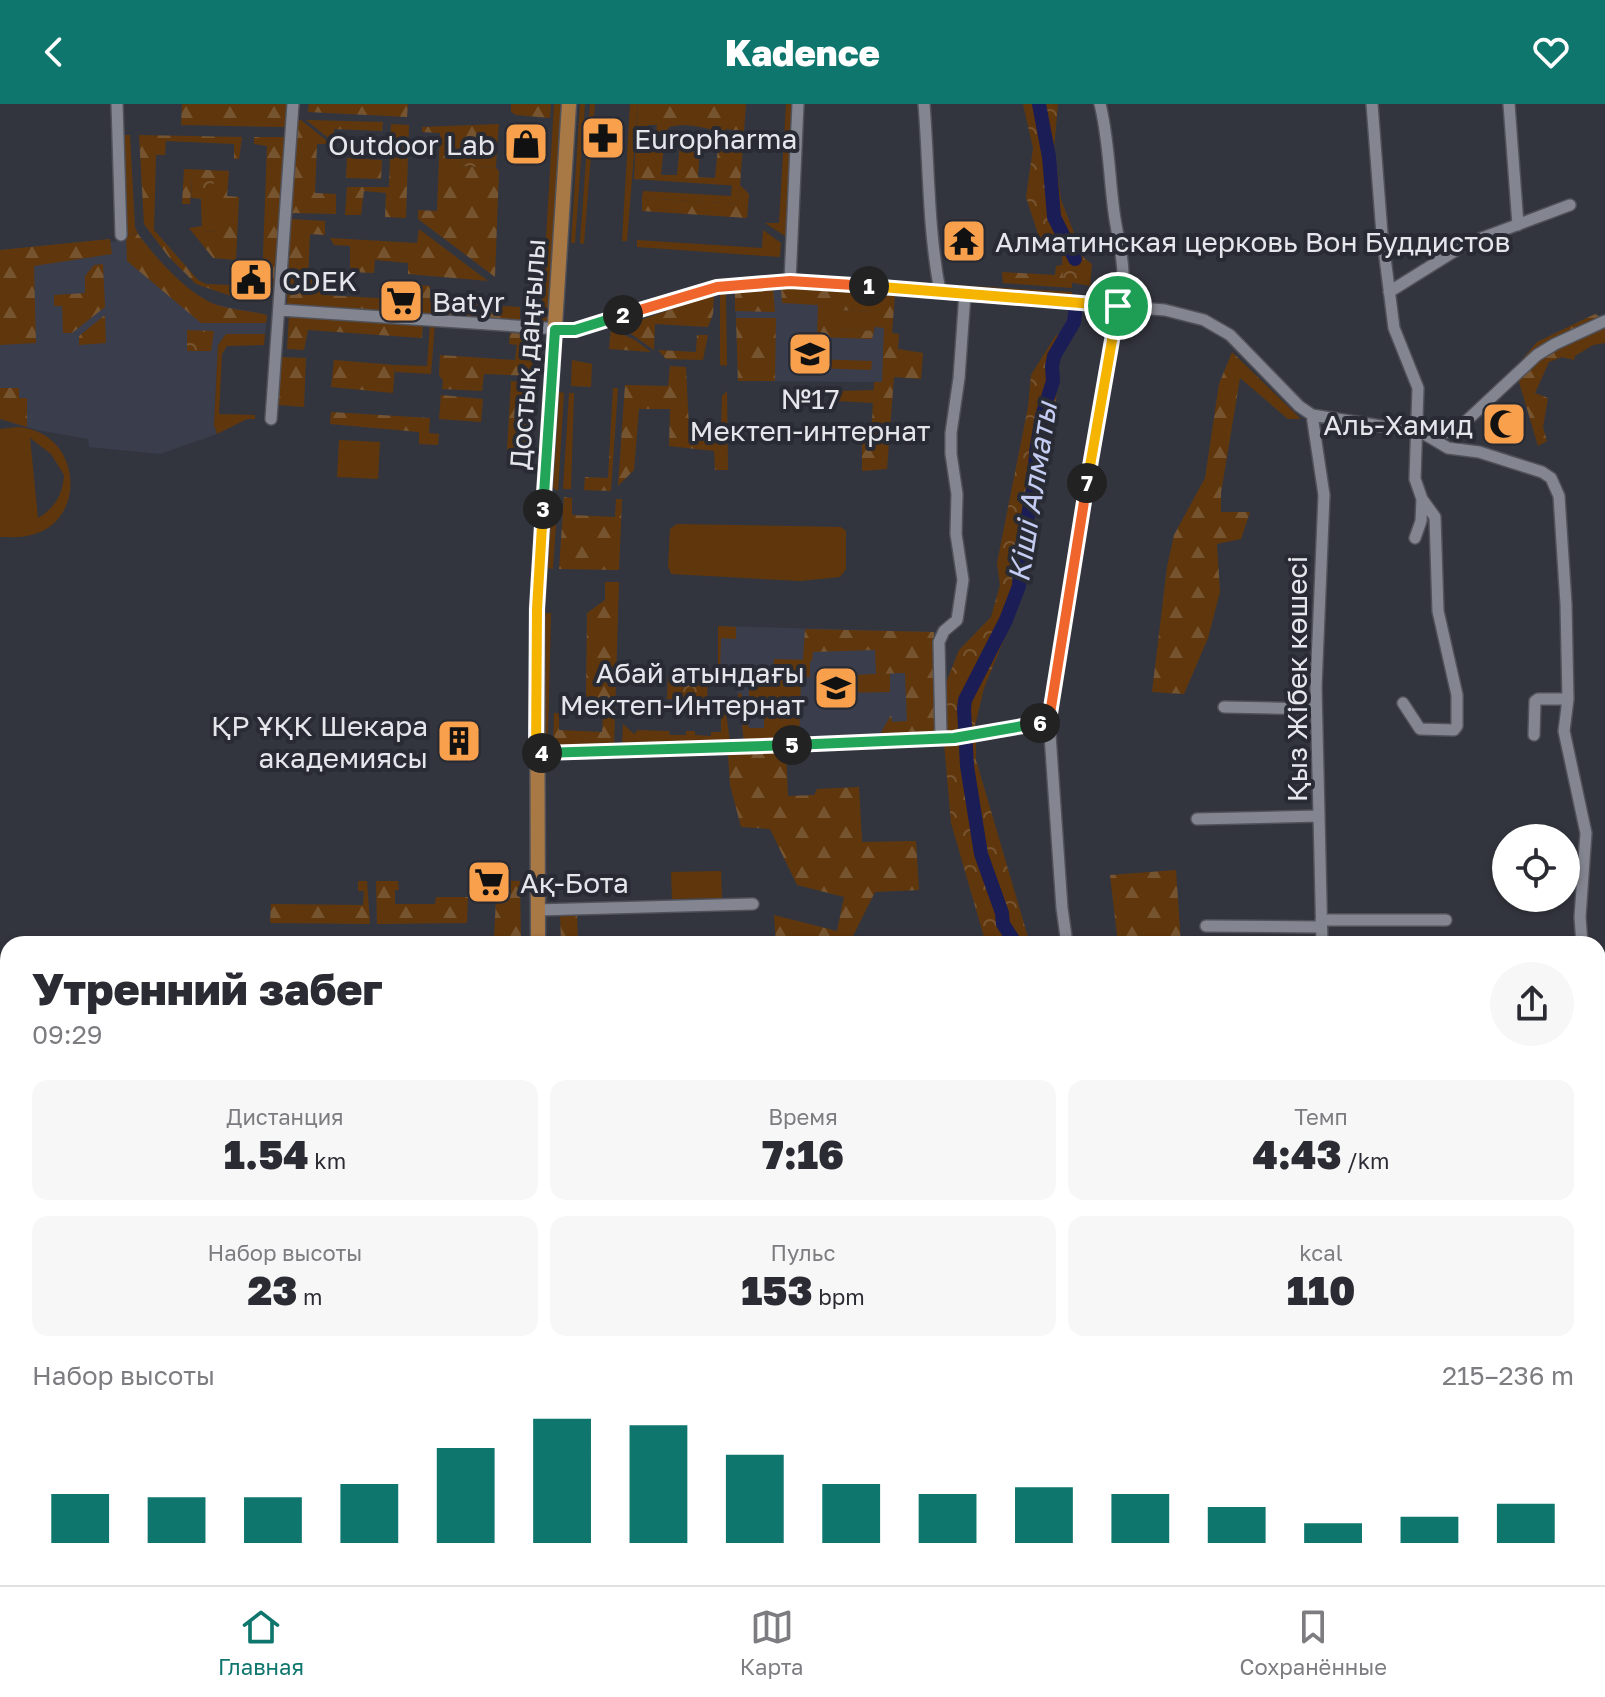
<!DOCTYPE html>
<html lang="ru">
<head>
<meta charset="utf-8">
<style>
  :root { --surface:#fff; --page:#f7f7f7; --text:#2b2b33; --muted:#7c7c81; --line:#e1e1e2; --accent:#0f766e }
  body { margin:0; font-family:"Golos Text",sans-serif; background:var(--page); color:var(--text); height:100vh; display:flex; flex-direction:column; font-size:30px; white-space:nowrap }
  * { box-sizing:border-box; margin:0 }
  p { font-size:26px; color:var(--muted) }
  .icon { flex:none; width:44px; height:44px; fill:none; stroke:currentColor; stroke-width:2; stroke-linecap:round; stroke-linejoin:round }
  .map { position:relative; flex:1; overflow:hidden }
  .details { position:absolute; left:0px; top:832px; width:1606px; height:650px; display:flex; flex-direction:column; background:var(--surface); border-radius:24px 24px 0 0; box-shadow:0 2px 6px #0004 }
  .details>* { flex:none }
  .buttons { position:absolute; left:1492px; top:720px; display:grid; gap:16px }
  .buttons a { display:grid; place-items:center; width:88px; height:88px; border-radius:50%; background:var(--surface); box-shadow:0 2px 6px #0004; font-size:40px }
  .pin { position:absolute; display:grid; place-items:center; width:68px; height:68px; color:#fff; margin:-34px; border:4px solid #fff; border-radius:50%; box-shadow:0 2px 8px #0007 }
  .km { position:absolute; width:40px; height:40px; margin:-20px; border-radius:50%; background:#222; color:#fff; font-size:22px; line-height:40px; text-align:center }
  .round { display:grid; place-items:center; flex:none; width:84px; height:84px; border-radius:42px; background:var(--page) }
  .headline { display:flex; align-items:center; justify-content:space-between; height:136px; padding:0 32px }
  h1 { font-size:44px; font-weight:800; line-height:60px }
  .figures { display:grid; grid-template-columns:repeat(3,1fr); gap:12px; height:136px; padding:8px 32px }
  .figures div { display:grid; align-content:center; border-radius:16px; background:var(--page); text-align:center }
  .figures b { font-size:40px; font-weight:800 }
  .figures small { font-size:22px; font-weight:400 }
  .figures p { font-size:22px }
  .chart { height:224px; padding:16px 32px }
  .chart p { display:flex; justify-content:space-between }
  .chart svg { width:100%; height:144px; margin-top:8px; stroke:var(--accent); stroke-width:6 }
  header { display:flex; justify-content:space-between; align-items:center; height:104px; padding:0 32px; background:var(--accent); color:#fff; font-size:36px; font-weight:800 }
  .tabs { display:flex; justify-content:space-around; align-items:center; height:112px; border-top:2px solid var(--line); background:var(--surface); font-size:22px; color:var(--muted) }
  .tabs a { display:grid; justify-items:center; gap:4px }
  .tabs .selected { color:var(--accent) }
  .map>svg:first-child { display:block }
  .built { fill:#3a3d4c }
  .grass { fill:#60370c; fill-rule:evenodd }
  .forest { fill:url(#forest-firs); fill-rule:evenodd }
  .park { fill:url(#park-crowns) }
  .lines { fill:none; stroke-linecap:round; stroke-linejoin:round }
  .river { stroke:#1b1d57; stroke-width:14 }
  .minor-casing { stroke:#505159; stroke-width:14 }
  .major-casing { stroke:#505159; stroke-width:17 }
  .minor { stroke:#838590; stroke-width:11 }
  .major { stroke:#a97945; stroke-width:14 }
  .split-1-casing { stroke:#fff; stroke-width:16 }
  .split-2-casing { stroke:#fff; stroke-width:16 }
  .split-3-casing { stroke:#fff; stroke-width:16 }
  .split-4-casing { stroke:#fff; stroke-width:16 }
  .split-5-casing { stroke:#fff; stroke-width:16 }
  .split-6-casing { stroke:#fff; stroke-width:16 }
  .split-7-casing { stroke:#fff; stroke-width:16 }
  .split-8-casing { stroke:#fff; stroke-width:16 }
  .split-1 { stroke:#f5b400; stroke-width:10 }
  .split-2 { stroke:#f0652b; stroke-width:10 }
  .split-3 { stroke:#22a559; stroke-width:10 }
  .split-4 { stroke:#f5b400; stroke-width:10 }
  .split-5 { stroke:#22a559; stroke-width:10 }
  .split-6 { stroke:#22a559; stroke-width:10 }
  .split-7 { stroke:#f0652b; stroke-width:10 }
  .split-8 { stroke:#f5b400; stroke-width:10 }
  .labels { text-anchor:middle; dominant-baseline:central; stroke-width:8; stroke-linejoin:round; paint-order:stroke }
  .poi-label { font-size:28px; fill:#e5e6ec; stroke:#292b34; text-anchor:start }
  .street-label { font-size:28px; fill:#e5e6ec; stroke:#292b34 }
  .water-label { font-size:30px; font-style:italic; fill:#c4ccf2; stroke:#292b34 }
</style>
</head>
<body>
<header><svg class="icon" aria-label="back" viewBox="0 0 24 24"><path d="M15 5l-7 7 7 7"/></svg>Kadence<svg class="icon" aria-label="heart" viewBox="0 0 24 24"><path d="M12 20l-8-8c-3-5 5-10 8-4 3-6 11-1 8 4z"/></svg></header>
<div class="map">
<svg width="1605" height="1481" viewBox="0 0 1605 1481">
  <defs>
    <pattern id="forest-firs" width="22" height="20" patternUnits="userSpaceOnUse" patternTransform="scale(2)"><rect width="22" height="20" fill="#60370c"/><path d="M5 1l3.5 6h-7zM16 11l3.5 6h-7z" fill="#775430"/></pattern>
    <pattern id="park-crowns" width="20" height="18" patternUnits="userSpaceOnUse" patternTransform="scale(2)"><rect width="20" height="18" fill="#60370c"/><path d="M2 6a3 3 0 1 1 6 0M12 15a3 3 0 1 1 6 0" fill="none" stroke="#775430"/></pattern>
  </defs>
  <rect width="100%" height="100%" fill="#33353e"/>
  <path class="built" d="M138,130L172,176L198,197L267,211L265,230H226L218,241L214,321L217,330L160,350L89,343L88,335L37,326L0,315V146L110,135L111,138L118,137V131Z
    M790,183L887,190L882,278L738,277L735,187Z
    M718,522L934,528L938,630L744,638L736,580L718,579Z"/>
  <path class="grass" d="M554,0H562L548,218H541Z
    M580,0H585L575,139H571Z
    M590,0H595L584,140L580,139Z
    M630,0H638L627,137H622Z
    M786,0H794L788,134L765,119H779Z
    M123,31H130L135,123L138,130L126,131Z
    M732,81H740L738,100L642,94L643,87L731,92Z
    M219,99L221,127L202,128L201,100Z
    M763,126L781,139L780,153L637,143V136L762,144Z
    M954,181L1072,188V193L953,185Z
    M726,188L727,262L720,261V189Z
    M839,206L875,208L874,227L837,225Z
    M430,220H435L431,270L395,268V261L427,262Z
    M226,230H265L264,241L227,242L222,250L219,310L255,311V315H247L217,330L214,321L218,241Z
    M815,255L872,257L871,266L815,264Z
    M874,286L873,299L836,297L837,287Z
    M559,288L564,289L558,387L553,384Z
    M569,289H574L571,385H563Z
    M18,323C83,328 88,418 31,431C22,434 10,433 0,433V325ZM30,334L51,350L64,371C63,390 55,404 38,414Z
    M339,336L380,338L378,375L337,373Z
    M552,392H558L553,465L547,464Z
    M677,420L841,423L846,427V465L840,473L800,477L671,470L668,462L670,425Z
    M545,509H551L548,633L544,632Z
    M718,522L736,523V535L721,534L720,567L747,568L748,573L801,577L800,606L749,604V580L718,579Z
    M774,555L810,556V573L773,570Z
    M890,569V588L841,589L839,572Z
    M738,589H741L749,624H764V608L800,609L799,635L744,638Z
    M721,609H726L730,638L622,642L623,620L634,630L638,626L669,627L670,631H686V627H695V631L711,632V628H721Z
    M721,767L722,794L672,795L671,768Z"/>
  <path class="forest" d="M182,0H286L285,23L181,21Z
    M309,0H408L407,13L308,8Z
    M511,0H551L550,14L516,11L511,8Z
    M638,0H746L740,81L749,90L747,114L642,107V94L738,100L740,82L634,75ZM648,21H657L656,29L665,30L669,23C681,19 703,22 715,27L716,33L725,34L726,25L735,26L734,44L718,43L715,74L698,73L700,42L680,40L677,71H661L664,40L646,38Z
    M297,16H301L331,40H317L315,89L336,90V110L292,109Z
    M306,16L383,18L382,27L334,25L333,38Z
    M391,20L409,21L406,114L385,113L386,89L364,87L361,111H345L347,83H389Z
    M499,20L497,44L464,43L462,62L496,64L499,67L495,173L418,115V106L437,107L440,29L422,28V23Z
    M139,31L242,33L239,55H234V40L166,37L165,51H156L154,126L198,176L206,180L231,181V192L196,180L168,152L144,120Z
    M254,33H285L277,184L267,183L255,197L244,196L245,179H262L267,42L254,40Z
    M347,54L382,56L381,75L346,74Z
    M184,65L229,67L227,92L239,93L236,156L213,154L189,124L202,122L203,128L220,127L219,100H201V95H213L192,73L190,100H182Z
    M291,115L325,117V131L310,130L308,175L323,177V191L395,195L393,207L287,200Z
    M419,125L488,177L408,170V159L375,156L374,169L350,168V142L334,141L330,134L417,139Z
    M138,130C156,154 188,191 217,201C233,206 251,207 267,211L266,219H201L127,157L126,131Z
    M110,135L112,150L34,162L36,239L0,241V146Z
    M103,160L105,203L72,229H63L62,202H54V191L85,189V172L94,161Z
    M1067,160L1072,170V184L1003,179L1002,168L1055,171L1056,162Z
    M420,181L430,182V198L520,203V218L418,210Z
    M790,183L895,191L892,229L899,230L898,245L923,249L921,275L894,273L887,365L862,367V323L872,317L874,278H882L884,224L874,223V208L839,206L838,225L874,227L872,235L817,233L818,201L782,199L781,184Z
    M773,184L775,208L735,207V187Z
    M714,190L713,210L708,223L655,220L654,246L621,223Z
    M1595,210L1605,215V239L1593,241L1575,252L1574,256L1562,253L1549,258L1535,289L1548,294L1543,323L1547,337L1538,342L1519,278L1517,261L1537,238Z
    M105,211L106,239L79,241V232Z
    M289,211L423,219L422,234L308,226L304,246L287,245Z
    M736,214H776L775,277H738Z
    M611,225L635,236L651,248L609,245Z
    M510,229L536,230L532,272L484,270L482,287L442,285L443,277L439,271L440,251L515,256L517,241L509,240Z
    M697,231H708L703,256L666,255L658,246L696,248Z
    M1232,248L1301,315H1288L1240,274L1221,389V408H1250L1241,435L1217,440L1220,488L1208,534L1184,590L1152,588L1167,463L1174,431L1205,374L1219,280Z
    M281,253L306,254L304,303L278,301Z
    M334,256L395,261L393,289L331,283Z
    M572,256L592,260L591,283L571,282Z
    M670,262L686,263L689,325L721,326L722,292L727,287L728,366H715L714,347L669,342L670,305H639L634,366L618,382L625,281L668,282Z
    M511,277L532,279L526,356L518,347L507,346Z
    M0,284H19V294H27V323L0,315Z
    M613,284H618L611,387L584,386L585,373L608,374Z
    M441,291L483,295L481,318L439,315Z
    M331,308L430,314L429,329L439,330L438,341L419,340V328L330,320Z
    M564,393L572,394V411L615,413L616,395H622L619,466L559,465Z
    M605,478H619L614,643L553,642L554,609H559V626L602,628L603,611L586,591L587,509L605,496Z
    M805,525L934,528L938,630L879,632L891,611L892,618L907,617L905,569L876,570L875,546L813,548L812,557L803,556Z
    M786,648L788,692L814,691L817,685L859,683L862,738L916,737L919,786L875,788L850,838L852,840H776L774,811L837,827L844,793L797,781L770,725L741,723L730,681L728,650Z
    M1176,766L1181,840H1118L1110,771Z
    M497,776L520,777L521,840H488L479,833H494Z
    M358,777H367L370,820L270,819L271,800L363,801L364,787H358Z
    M376,777H398L399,786H395V800H435L436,793H468L467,819L377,820Z
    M560,809H577L578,840H561Z
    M612,1474H688V1481H612Z"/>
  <path class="park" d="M1023,0H1058L1054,45L1061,96L1084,154L1092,160L1090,182L1063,177L1062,152L1052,136L1039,133L1026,93L1033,44Z
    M464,42L497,44L496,64L462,62Z
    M192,73L214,75L213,96L191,94Z
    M187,226L214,227L211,247H187Z
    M1056,231L1070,234L1059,251L1056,296L1044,345L1033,411L1032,456L1019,499L984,584L974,626L944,630L945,581L959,546L991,513L1000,481L997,459L1028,303L1031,271Z
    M668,572L708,573L707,596L667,595Z
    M976,635V656L1030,840H986L951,719L944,639Z"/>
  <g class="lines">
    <path class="river" d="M1039,0L1049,53L1054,113L1075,155
      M1016,840L1003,820L1002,809L981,750L967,662L964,605L965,596L1006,516L1019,482L1021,449L1034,379L1036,348L1042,312L1053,277L1052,262L1054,252L1074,218L1075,210
      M1051,1481V1474"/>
    <g class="minor-casing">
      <path id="minor" d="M117,0L121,131
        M924,0C929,62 928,126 940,187
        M1372,0L1382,130L1394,224L1418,284L1415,375L1422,395L1421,417L1415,434
        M1509,0L1518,121
        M790,177L798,0
        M1389,188L1466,140L1570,101
        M280,206L575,226L717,183L790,177L1165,206L1204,216L1230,231L1299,302L1312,311L1437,331L1455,326L1463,320L1537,251L1555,240L1605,217
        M1312,311L1324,391L1316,583L1322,840
        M271,315L293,0
        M1426,331L1448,344L1479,348L1542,368L1551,374L1559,392L1566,500L1568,595L1564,627L1586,729L1580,813L1582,840
        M1403,599L1420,625L1454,626L1457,622V591L1438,507L1435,413L1422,395
        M1224,603L1316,605
        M1534,631L1535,597L1538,595H1568
        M941,635L939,538L944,527L957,516L963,476L956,430L957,390L951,350V329L959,274L965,189
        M536,650L947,635L1028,623L1049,616
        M1197,715L1319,712
        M537,806L753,800
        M1321,816H1446
        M1206,822L1321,823
        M1067,840L1062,804L1049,616L1087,380L1123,177C1124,153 1117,132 1114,108C1109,72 1109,36 1100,0
        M0,1118L8,1120
        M0,1239H8
        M0,1292L8,1319
        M1598,1307L1605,1340
        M0,1351L8,1347
        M0,1362L8,1374
        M1598,1447L1601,1457L1598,1469
        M70,1474L75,1481
        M1002,1474V1481
        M1069,1474V1481
        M1380,1474V1481"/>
    </g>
    <g class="major-casing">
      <path id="major" d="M538,840L537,505L569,0
        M547,1474V1481"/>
    </g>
    <use href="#minor" class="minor"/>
    <use href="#major" class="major"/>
  </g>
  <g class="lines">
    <g class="split-1-casing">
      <path id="split-1" d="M869,182L1118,202"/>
    </g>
    <g class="split-2-casing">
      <path id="split-2" d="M623,211L717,183L790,177L869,182"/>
    </g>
    <g class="split-3-casing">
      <path id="split-3" d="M543,405L555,226H575L623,211"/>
    </g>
    <g class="split-4-casing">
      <path id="split-4" d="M542,649L536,650L537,505L543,405"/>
    </g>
    <g class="split-5-casing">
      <path id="split-5" d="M542,649L792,641"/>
    </g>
    <g class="split-6-casing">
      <path id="split-6" d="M792,641L954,634L1040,619"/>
    </g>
    <g class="split-7-casing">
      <path id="split-7" d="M1040,619L1049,616L1087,379"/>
    </g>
    <g class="split-8-casing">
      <path id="split-8" d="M1087,379L1118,202"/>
    </g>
    <use href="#split-1" class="split-1"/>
    <use href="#split-2" class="split-2"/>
    <use href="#split-3" class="split-3"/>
    <use href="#split-4" class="split-4"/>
    <use href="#split-5" class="split-5"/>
    <use href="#split-6" class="split-6"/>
    <use href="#split-7" class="split-7"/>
    <use href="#split-8" class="split-8"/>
  </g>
  <defs>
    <g id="pharmacy-square" transform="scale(2.3)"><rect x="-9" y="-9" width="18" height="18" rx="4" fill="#f8a04b" stroke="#292b34"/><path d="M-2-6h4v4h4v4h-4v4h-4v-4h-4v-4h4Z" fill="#111"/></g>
    <g id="shop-square" transform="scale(2.3)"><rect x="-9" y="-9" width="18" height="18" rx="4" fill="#f8a04b" stroke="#292b34"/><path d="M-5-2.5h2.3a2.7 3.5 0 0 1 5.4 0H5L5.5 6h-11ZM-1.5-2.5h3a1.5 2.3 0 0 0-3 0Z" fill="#111"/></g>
    <g id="temple-square" transform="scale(2.3)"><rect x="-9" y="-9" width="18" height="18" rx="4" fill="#f8a04b" stroke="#292b34"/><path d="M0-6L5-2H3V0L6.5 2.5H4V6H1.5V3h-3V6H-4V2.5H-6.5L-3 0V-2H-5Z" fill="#111"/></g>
    <g id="civic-square" transform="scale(2.3)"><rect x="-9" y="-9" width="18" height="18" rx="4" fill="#f8a04b" stroke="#292b34"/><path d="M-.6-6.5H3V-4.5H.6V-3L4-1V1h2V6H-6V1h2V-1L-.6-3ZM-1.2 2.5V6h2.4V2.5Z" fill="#111"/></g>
    <g id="supermarket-square" transform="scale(2.3)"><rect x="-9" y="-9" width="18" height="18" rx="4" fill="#f8a04b" stroke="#292b34"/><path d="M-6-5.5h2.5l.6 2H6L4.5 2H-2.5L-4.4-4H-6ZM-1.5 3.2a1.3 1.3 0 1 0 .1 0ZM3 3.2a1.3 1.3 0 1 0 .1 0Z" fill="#111"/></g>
    <g id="school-square" transform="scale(2.3)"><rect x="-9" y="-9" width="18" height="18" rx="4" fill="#f8a04b" stroke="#292b34"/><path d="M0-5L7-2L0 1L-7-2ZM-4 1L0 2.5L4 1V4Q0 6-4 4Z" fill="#111"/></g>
    <g id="mosque-square" transform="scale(2.3)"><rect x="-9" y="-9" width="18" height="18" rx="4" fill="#f8a04b" stroke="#292b34"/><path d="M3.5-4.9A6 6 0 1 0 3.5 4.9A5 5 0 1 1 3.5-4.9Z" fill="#111"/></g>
    <g id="building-square" transform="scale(2.3)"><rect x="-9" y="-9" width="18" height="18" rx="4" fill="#f8a04b" stroke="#292b34"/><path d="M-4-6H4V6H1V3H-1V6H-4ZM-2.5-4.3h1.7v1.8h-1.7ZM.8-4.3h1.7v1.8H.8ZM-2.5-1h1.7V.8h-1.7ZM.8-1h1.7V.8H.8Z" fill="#111"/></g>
  </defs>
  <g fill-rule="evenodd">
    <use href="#pharmacy-square" x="603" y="34"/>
    <use href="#shop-square" x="526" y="40"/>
    <use href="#temple-square" x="964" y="137"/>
    <use href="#civic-square" x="251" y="176"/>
    <use href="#supermarket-square" x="401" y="197"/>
    <use href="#school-square" x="810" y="250"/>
    <use href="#mosque-square" x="1504" y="320"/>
    <use href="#school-square" x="836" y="584"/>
    <use href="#building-square" x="459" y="637"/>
    <use href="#supermarket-square" x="489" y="778"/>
  </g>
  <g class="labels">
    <g class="poi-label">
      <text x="634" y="34">Europharma</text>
      <text x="495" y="40" text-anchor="end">Outdoor Lab</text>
      <text x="995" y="137">Алматинская церковь Вон Буддистов</text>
      <text x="282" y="176">CDEK</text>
      <text x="432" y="197">Batyr</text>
      <text x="810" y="294" text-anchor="middle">№17<tspan x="810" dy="32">Мектеп-интернат</tspan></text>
      <text x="1473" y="320" text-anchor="end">Аль-Хамид</text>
      <text x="805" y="568" text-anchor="end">Абай атындағы<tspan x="805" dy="32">Мектеп-Интернат</tspan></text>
      <text x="428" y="621" text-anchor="end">ҚР ҰҚК Шекара<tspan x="428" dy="32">академиясы</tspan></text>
      <text x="520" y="778">Ақ-Бота</text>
    </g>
    <g class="street-label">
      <text transform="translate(527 250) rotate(-86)">Достық даңғылы</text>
      <text transform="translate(1296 575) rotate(-90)">Қыз Жібек көшесі</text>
    </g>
    <g class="water-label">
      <text transform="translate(1032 388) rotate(-81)">Кіші Алматы</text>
    </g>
  </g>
</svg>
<div class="buttons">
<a><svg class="icon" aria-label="locate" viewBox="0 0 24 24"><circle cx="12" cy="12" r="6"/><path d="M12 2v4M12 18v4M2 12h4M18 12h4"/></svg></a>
</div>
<div class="pin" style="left:1118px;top:202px;background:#1e9e55"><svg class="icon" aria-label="arrive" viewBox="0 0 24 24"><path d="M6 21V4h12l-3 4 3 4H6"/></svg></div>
<b class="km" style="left:869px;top:182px">1</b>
<b class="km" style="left:623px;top:211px">2</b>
<b class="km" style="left:543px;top:405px">3</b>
<b class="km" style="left:542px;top:649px">4</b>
<b class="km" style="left:792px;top:641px">5</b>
<b class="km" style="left:1040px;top:619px">6</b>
<b class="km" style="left:1087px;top:379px">7</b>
<section class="details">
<div class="headline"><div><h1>Утренний забег</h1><p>09:29</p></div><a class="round"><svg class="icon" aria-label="share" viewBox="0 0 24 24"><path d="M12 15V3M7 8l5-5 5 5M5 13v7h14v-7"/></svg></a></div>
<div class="figures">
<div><p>Дистанция</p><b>1.54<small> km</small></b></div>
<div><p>Время</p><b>7:16</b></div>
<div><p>Темп</p><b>4:43<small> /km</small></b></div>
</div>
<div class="figures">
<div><p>Набор высоты</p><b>23<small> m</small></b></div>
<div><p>Пульс</p><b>153<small> bpm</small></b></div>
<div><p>kcal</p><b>110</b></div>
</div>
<div class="chart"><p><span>Набор высоты</span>215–236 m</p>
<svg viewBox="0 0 160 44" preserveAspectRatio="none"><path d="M5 44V29M15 44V30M25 44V30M35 44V26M45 44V15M55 44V6M65 44V8M75 44V17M85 44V26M95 44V29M105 44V27M115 44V29M125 44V33M135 44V38M145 44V36M155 44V32"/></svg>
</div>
</section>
</div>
<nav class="tabs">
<a class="selected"><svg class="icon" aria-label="home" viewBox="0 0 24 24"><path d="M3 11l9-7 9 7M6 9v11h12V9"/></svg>Главная</a>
<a><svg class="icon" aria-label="map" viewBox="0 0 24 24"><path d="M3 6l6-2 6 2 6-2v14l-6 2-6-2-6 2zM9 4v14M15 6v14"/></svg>Карта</a>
<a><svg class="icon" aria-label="saved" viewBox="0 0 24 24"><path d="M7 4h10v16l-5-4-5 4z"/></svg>Сохранённые</a>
</nav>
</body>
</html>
